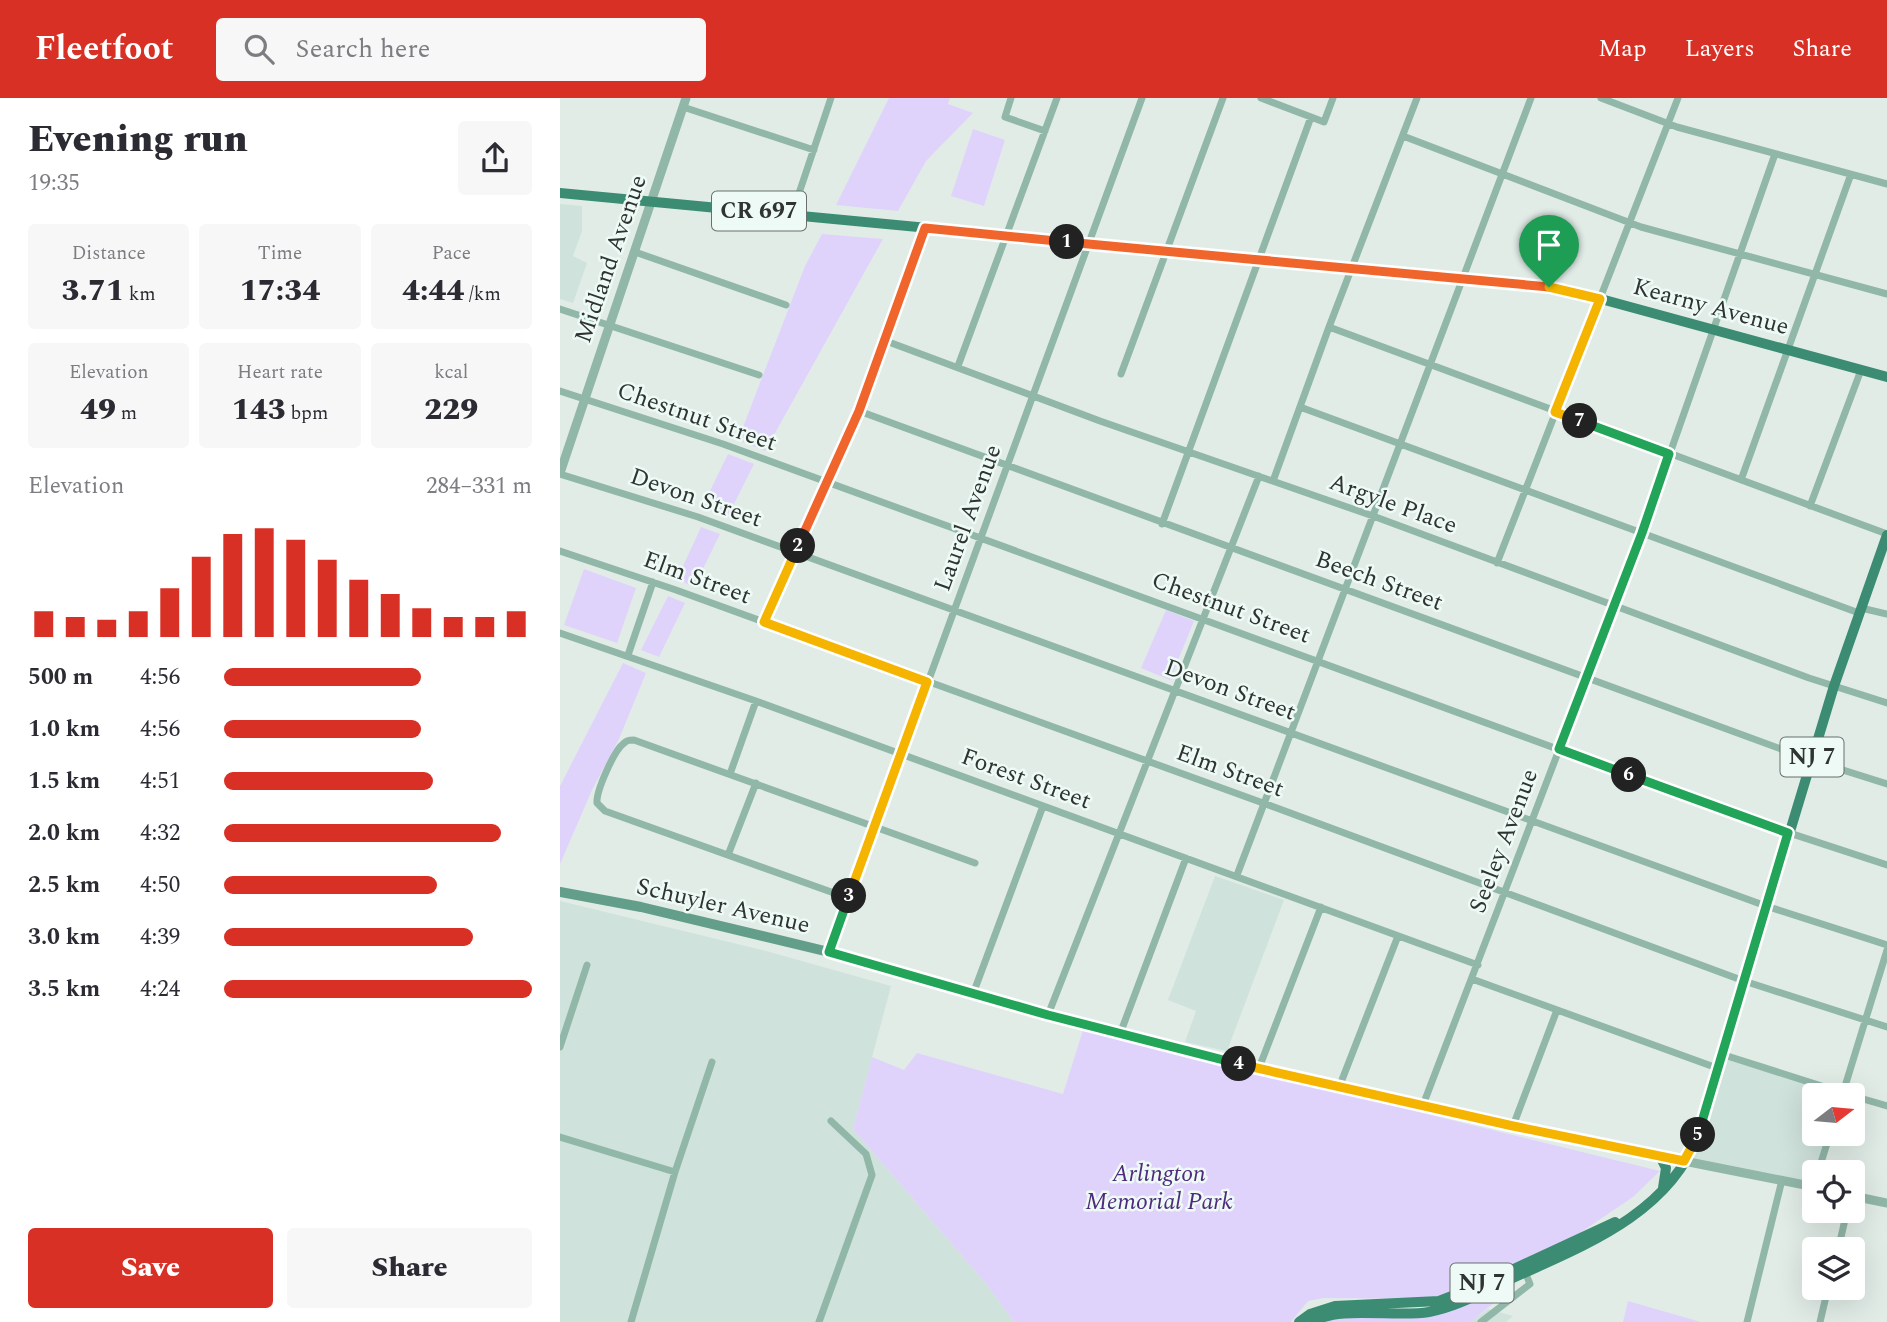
<!DOCTYPE html>
<html lang="en">
<head>
<meta charset="utf-8">
<style>
  :root { --surface:#fff; --page:#f7f7f7; --text:#2b2b33; --muted:#7c7c81; --accent:#d93025 }
  body { margin:0; font-family:Spectral,serif; background:var(--page); color:var(--text); height:100vh; display:flex; flex-direction:column; font-size:26px; white-space:nowrap }
  * { box-sizing:border-box; margin:0 }
  p { font-size:23px; color:var(--muted) }
  .icon { flex:none; width:38px; height:38px; fill:none; stroke:currentColor; stroke-width:2; stroke-linecap:round; stroke-linejoin:round }
  .map { position:relative; flex:1; overflow:hidden }
  .side { display:flex; flex-direction:column; background:var(--surface); width:560px }
  .side>* { flex:none }
  .needle { width:46px; rotate:74deg }
  .tools { position:absolute; left:1242px; top:985px; display:grid; gap:14px }
  .tools a { display:grid; place-items:center; width:63px; height:63px; border-radius:7px; background:var(--surface); box-shadow:0 7px 28px #0002; font-size:35px }
  .pin { position:absolute; display:grid; place-items:center; width:60px; height:60px; color:#fff; margin:-72px -30px; border-radius:50% 50% 50% 0; rotate:-45deg; box-shadow:0 0 7px #0007 }
  .pin .icon { rotate:45deg }
  .km { position:absolute; width:35px; height:35px; margin:-18px; border-radius:50%; background:#222; color:#fff; font-size:19px; line-height:35px; text-align:center }
  .round { display:grid; place-items:center; flex:none; width:74px; height:74px; border-radius:7px; background:var(--page) }
  .headline { display:flex; align-items:center; justify-content:space-between; height:119px; padding:0 28px }
  h1 { font-size:38px; font-weight:800; line-height:52px }
  .stats { display:grid; grid-template-columns:repeat(3,1fr); gap:10px; height:119px; padding:7px 28px }
  .stats div { display:grid; align-content:center; border-radius:7px; background:var(--page); text-align:center }
  .stats b { font-size:30px; font-weight:800 }
  .stats small { font-size:19px; font-weight:400 }
  .stats p { font-size:19px }
  .chart { height:196px; padding:14px 28px }
  .chart p { display:flex; justify-content:space-between }
  .chart svg { width:100%; height:126px; margin-top:7px; stroke:var(--accent); stroke-width:6 }
  .cta { display:flex; gap:14px; margin-top:auto; padding:14px 28px }
  .cta a { flex:1; height:80px; border-radius:7px; background:var(--accent); color:#fff; font-size:28px; font-weight:800; line-height:80px; text-align:center }
  .cta a+a { background:var(--page); color:var(--text) }
  ul { padding:0 28px; list-style:none; font-size:23px }
  li { display:grid; grid-template-columns:112px 84px 1fr; align-items:center; height:52px }
  li i { height:18px; border-radius:9px; background:var(--accent) }
  header { display:flex; align-items:center; gap:42px; box-sizing:border-box; height:98px; padding:0 35px; background:var(--accent); color:#fff }
  header strong { font-size:33px }
  nav { display:flex; gap:38px; margin-inline-start:auto; font-size:24px }
  .search { width:490px; height:63px; background:var(--page); display:flex; align-items:center; gap:18px; box-sizing:border-box; padding:0 24px; border-radius:7px; color:var(--muted); font-size:26px }
  main { display:flex; flex:1; min-height:0 }
  .map>svg:first-child { display:block }
  .built { fill:#cfe2db }
  .green { fill:#e0d3fb }
  .lines { fill:none; stroke-linecap:round; stroke-linejoin:round }
  .minor { stroke:#91b7a8; stroke-width:7 }
  .tertiary { stroke:#91b7a8; stroke-width:9 }
  .secondary { stroke:#629e89; stroke-width:10 }
  .primary { stroke:#3b8c72; stroke-width:10 }
  .split-1-casing { stroke:#fff; stroke-width:14 }
  .split-2-casing { stroke:#fff; stroke-width:14 }
  .split-3-casing { stroke:#fff; stroke-width:14 }
  .split-4-casing { stroke:#fff; stroke-width:14 }
  .split-5-casing { stroke:#fff; stroke-width:14 }
  .split-6-casing { stroke:#fff; stroke-width:14 }
  .split-7-casing { stroke:#fff; stroke-width:14 }
  .split-8-casing { stroke:#fff; stroke-width:14 }
  .split-1 { stroke:#f0652b; stroke-width:9 }
  .split-2 { stroke:#f0652b; stroke-width:9 }
  .split-3 { stroke:#f5b400; stroke-width:9 }
  .split-4 { stroke:#22a559; stroke-width:9 }
  .split-5 { stroke:#f5b400; stroke-width:9 }
  .split-6 { stroke:#22a559; stroke-width:9 }
  .split-7 { stroke:#22a559; stroke-width:9 }
  .split-8 { stroke:#f5b400; stroke-width:9 }
  .labels { text-anchor:middle; dominant-baseline:central; stroke-width:5; stroke-linejoin:round; paint-order:stroke }
  .shield { fill:#eefaf5; stroke:#686f6c; stroke-width:2 }
  .shield-label { font-size:23px; font-weight:bold; fill:#2f3331 }
  .street-label { font-size:24px; fill:#2f3331; stroke:#eefaf5 }
  .park-label { font-size:24px; font-style:italic; fill:#4f2b7e; stroke:#eefaf5 }
</style>
</head>
<body>
<header>
<strong>Fleetfoot</strong>
<div class="search"><svg class="icon" aria-label="search" viewBox="0 0 24 24"><circle cx="10" cy="10" r="6"/><path d="M15 15l6 6"/></svg>Search here</div>
<nav><a>Map</a><a>Layers</a><a>Share</a></nav>
</header>
<main>
<section class="side">
<div class="headline"><div><h1>Evening run</h1><p>19:35</p></div><a class="round"><svg class="icon" aria-label="share" viewBox="0 0 24 24"><path d="M12 15V3M7 8l5-5 5 5M5 13v7h14v-7"/></svg></a></div>
<div class="stats">
<div><p>Distance</p><b>3.71<small> km</small></b></div>
<div><p>Time</p><b>17:34</b></div>
<div><p>Pace</p><b>4:44<small> /km</small></b></div>
</div>
<div class="stats">
<div><p>Elevation</p><b>49<small> m</small></b></div>
<div><p>Heart rate</p><b>143<small> bpm</small></b></div>
<div><p>kcal</p><b>229</b></div>
</div>
<div class="chart"><p><span>Elevation</span>284–331 m</p>
<svg viewBox="0 0 160 44" preserveAspectRatio="none"><path d="M5 44V35M15 44V37M25 44V38M35 44V35M45 44V27M55 44V16M65 44V8M75 44V6M85 44V10M95 44V17M105 44V24M115 44V29M125 44V34M135 44V37M145 44V37M155 44V35"/></svg>
</div>
<ul>
<li><b>500 m</b>4:56<i style="width:64%"></i></li>
<li><b>1.0 km</b>4:56<i style="width:64%"></i></li>
<li><b>1.5 km</b>4:51<i style="width:68%"></i></li>
<li><b>2.0 km</b>4:32<i style="width:90%"></i></li>
<li><b>2.5 km</b>4:50<i style="width:69%"></i></li>
<li><b>3.0 km</b>4:39<i style="width:81%"></i></li>
<li><b>3.5 km</b>4:24<i style="width:100%"></i></li>
</ul>
<div class="cta"><a>Save</a><a>Share</a></div>
</section>
<div class="map">
<svg width="1327" height="1224" viewBox="0 0 1327 1224">
  <rect width="100%" height="100%" fill="#e1ece7"/>
  <path class="built" d="M0,106L22,108V133L13,158L27,165L13,205L0,201Z
    M655,778L724,802L667,953L625,944L636,913L608,902Z
    M0,803L206,853L331,888L293,1031L428,1188L454,1224H0Z
    M1161,956L1282,997L1255,998V1036H1270L1255,1074L1253,1089L1124,1063Z
    M928,1211L953,1218L946,1224H911Z"/>
  <path class="green" d="M329,0H390L388,6L413,15L366,63L338,113L276,107Z
    M413,31L445,42L424,108L391,98Z
    M262,136L323,141L205,353L178,342L245,168Z
    M168,356L194,366L167,420L142,409Z
    M141,429L160,436L134,489L117,481Z
    M24,471L76,490L57,545L4,527Z
    M108,498L125,505L99,559L81,552Z
    M606,512L634,523L610,582L581,570Z
    M63,565L86,575L59,641L32,692L0,766V688Z
    M523,932L1100,1073L1073,1099L1002,1147L880,1198L863,1201L764,1200L748,1203L731,1224H454L428,1188L293,1031L312,959L344,972L357,955L503,996Z
    M946,1187L948,1193L911,1224H762L771,1220L875,1217Z
    M1068,1203L1141,1224H1063Z"/>
  <g class="lines">
    <path class="minor" d="M451,0L445,19L485,33
      M701,0L751,19
      M1041,0L1117,29L1327,86
      M123,9L254,52
      M843,38L1081,129L1327,196
      M232,116L271,0
      M75,154L226,207
      M0,211L199,277
      M769,229L1327,436
      M326,243L540,323L813,418L1249,580L1327,605
      M398,268L497,0
      M561,276L663,0
      M0,293L163,346L1208,728L1327,767
      M740,309L1299,515
      M299,313L1251,662L1327,686
      M0,376L138,419L1206,808L1327,847
      M1181,382L1291,76
      M713,383L769,229L857,0
      M1250,408L1301,272
      M602,426L751,19L764,24L773,0
      M0,453L116,492L703,705L1184,883L1327,929
      M937,465L1118,0
      M1301,510L1327,516
      M204,525L299,313L365,130
      M0,535L196,603L918,867
      M68,557L93,484
      M170,676L196,603
      M168,757L196,685
      M677,777L971,0
      M288,800L45,713L37,705C36,693 54,653 63,646C67,642 69,642 74,642L415,765
      M269,854L582,0
      M912,881L1157,970
      M413,896L483,708
      M488,917L699,378
      M560,936L626,760
      M0,949L27,867
      M1161,956L1293,998
      M699,970L761,809
      M780,987L838,838
      M1282,998L1327,852
      M1293,998L1327,1008
      M863,1007L1082,435L1215,56
      M953,1028L997,912
      M0,1039L115,1074
      M1258,1074L1270,1036
      M1278,1152L1287,1113
      M71,1224L115,1074L152,964
      M259,1224L312,1077L306,1056L271,1023
      M921,1224L970,1186L965,1174
      M1187,1224L1222,1082
      M1260,1224L1268,1190"/>
    <path class="tertiary" d="M0,375L126,0
      M1124,1063L1255,1089
      M1293,1098L1327,1105"/>
    <path class="secondary" d="M0,794L81,809L269,854L488,917L699,970L953,1028L1124,1063"/>
    <path class="primary" d="M0,95L989,189L1008,192L1327,279
      M1100,1058L1106,1070L1103,1090
      M739,1224L750,1216L775,1208L879,1203L915,1189L1055,1124
      M753,1224C779,1207 836,1220 869,1214C898,1209 926,1192 953,1180C1023,1148 1109,1116 1138,1037L1274,588L1327,437"/>
  </g>
  <g class="lines">
    <g class="split-1-casing">
      <path id="split-1" d="M507,144L989,189"/>
    </g>
    <g class="split-2-casing">
      <path id="split-2" d="M238,448L299,313L365,130L507,144"/>
    </g>
    <g class="split-3-casing">
      <path id="split-3" d="M238,448L204,524L367,584L289,798"/>
    </g>
    <g class="split-4-casing">
      <path id="split-4" d="M289,798L269,854L488,917L679,966"/>
    </g>
    <g class="split-5-casing">
      <path id="split-5" d="M679,966L953,1028L1124,1063L1138,1037"/>
    </g>
    <g class="split-6-casing">
      <path id="split-6" d="M1069,677L1228,735L1138,1037"/>
    </g>
    <g class="split-7-casing">
      <path id="split-7" d="M1020,323L1109,356L1082,435L999,651L1069,677"/>
    </g>
    <g class="split-8-casing">
      <path id="split-8" d="M989,189L1040,201L995,314L1020,323"/>
    </g>
    <use href="#split-1" class="split-1"/>
    <use href="#split-2" class="split-2"/>
    <use href="#split-3" class="split-3"/>
    <use href="#split-4" class="split-4"/>
    <use href="#split-5" class="split-5"/>
    <use href="#split-6" class="split-6"/>
    <use href="#split-7" class="split-7"/>
    <use href="#split-8" class="split-8"/>
  </g>
  <g class="labels">
    <g class="shield">
      <rect x="152" y="93.5" width="94" height="39" rx="5"/>
      <rect x="1220.5" y="639.5" width="63" height="39" rx="5"/>
      <rect x="890.5" y="1165.5" width="63" height="39" rx="5"/>
    </g>
    <g class="shield-label">
      <text x="199" y="113">CR 697</text>
      <text x="1252" y="659">NJ 7</text>
      <text x="922" y="1185">NJ 7</text>
    </g>
    <g class="street-label">
      <text transform="translate(51 161) rotate(-71)">Midland Avenue</text>
      <text transform="translate(1151 209) rotate(15)">Kearny Avenue</text>
      <text transform="translate(137 319) rotate(19)">Chestnut Street</text>
      <text transform="translate(136 400) rotate(19)">Devon Street</text>
      <text transform="translate(833 406) rotate(20)">Argyle Place</text>
      <text transform="translate(408 420) rotate(-70)">Laurel Avenue</text>
      <text transform="translate(137 480) rotate(20)">Elm Street</text>
      <text transform="translate(819 483) rotate(20)">Beech Street</text>
      <text transform="translate(671 510) rotate(20)">Chestnut Street</text>
      <text transform="translate(670 592) rotate(20)">Devon Street</text>
      <text transform="translate(670 673) rotate(20)">Elm Street</text>
      <text transform="translate(466 681) rotate(20)">Forest Street</text>
      <text transform="translate(944 743) rotate(-69)">Seeley Avenue</text>
      <text transform="translate(163 808) rotate(13)">Schuyler Avenue</text>
    </g>
    <g class="park-label">
      <text x="599" y="1076">Arlington<tspan x="599" dy="28">Memorial Park</tspan></text>
    </g>
  </g>
</svg>
<div class="tools">
<a><svg class="needle" viewBox="-14 -14 28 28"><path d="M0-13l5 13h-10z" fill="#e53935"/><path d="M0 13l5-13h-10z" fill="#7c7c81"/></svg></a>
<a><svg class="icon" aria-label="locate" viewBox="0 0 24 24"><circle cx="12" cy="12" r="6"/><path d="M12 2v4M12 18v4M2 12h4M18 12h4"/></svg></a>
<a><svg class="icon" aria-label="layers" viewBox="0 0 24 24"><path d="M12 4l9 5-9 5-9-5zM3 14l9 5 9-5"/></svg></a>
</div>
<div class="pin" style="left:989px;top:189px;background:#1e9e55"><svg class="icon" aria-label="arrive" viewBox="0 0 24 24"><path d="M6 21V4h12l-3 4 3 4H6"/></svg></div>
<b class="km" style="left:507px;top:144px">1</b>
<b class="km" style="left:238px;top:448px">2</b>
<b class="km" style="left:289px;top:798px">3</b>
<b class="km" style="left:679px;top:966px">4</b>
<b class="km" style="left:1138px;top:1037px">5</b>
<b class="km" style="left:1069px;top:677px">6</b>
<b class="km" style="left:1020px;top:323px">7</b>
</div>
</main>
</body>
</html>
